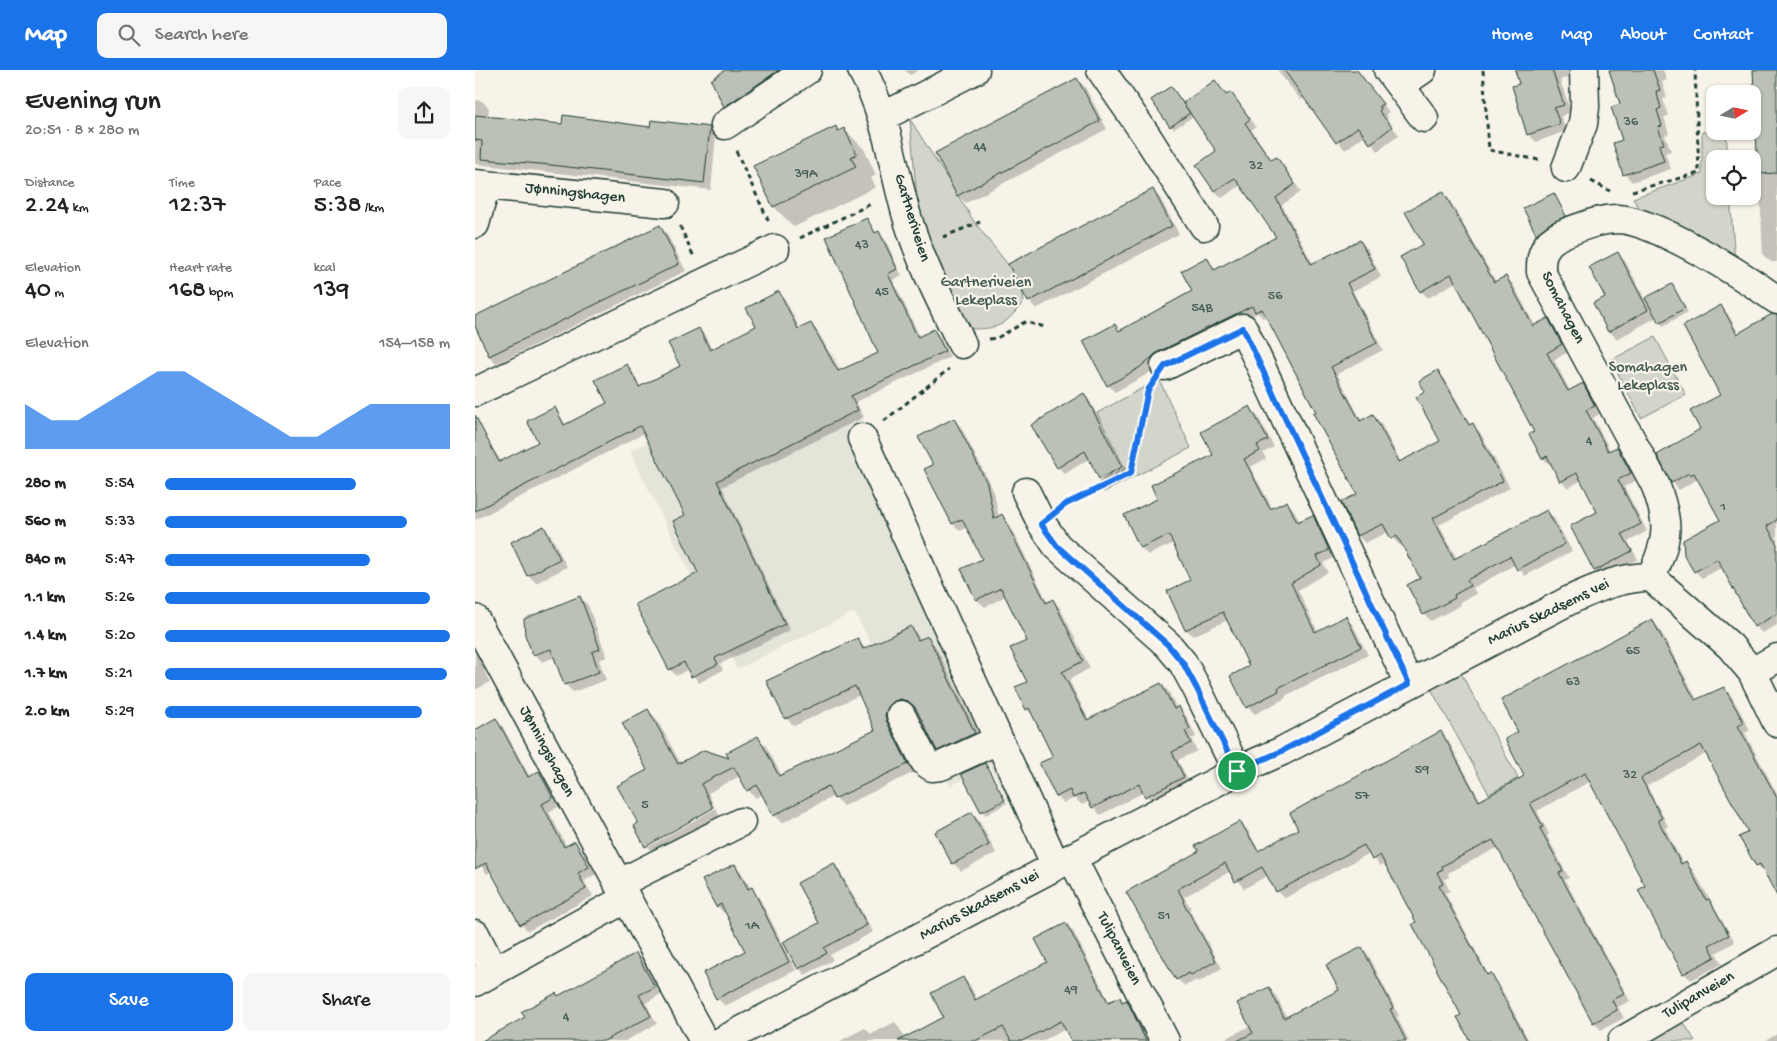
<!DOCTYPE html>
<html lang="en">
<head>
<meta charset="utf-8">
<style>
  :root { --surface:#fff; --page:#f6f6f6; --text:#222; --muted:#767676; --accent:#1a73e8 }
  body { margin:0; font-family:"Gochi Hand",sans-serif; background:var(--page); color:var(--text); height:100vh; display:flex; flex-direction:column; font-size:19px; white-space:nowrap }
  * { box-sizing:border-box; margin:0 }
  p { font-size:16px; color:var(--muted) }
  .icon { flex:none; width:28px; height:28px; fill:none; stroke:currentColor; stroke-width:2; stroke-linecap:round; stroke-linejoin:round }
  .map { position:relative; flex:1; overflow:hidden }
  .sheet { display:flex; flex-direction:column; background:var(--surface); width:475px }
  .sheet>* { flex:none }
  .needle { width:32px; rotate:80deg }
  .fabs { position:absolute; left:1231px; top:15px; display:grid; gap:10px }
  .fabs a { display:grid; place-items:center; width:55px; height:55px; border-radius:10px; background:var(--surface); box-shadow:0 1px 4px #0004; font-size:25px }
  .pin { position:absolute; display:grid; place-items:center; width:42px; height:42px; color:#fff; margin:-21px; border:2px solid #fff; border-radius:50%; box-shadow:0 1px 5px #0007 }
  .round { display:grid; place-items:center; flex:none; width:52px; height:52px; border-radius:10px; background:var(--page) }
  .head { display:flex; align-items:center; justify-content:space-between; height:85px; padding:0 25px }
  h1 { font-size:28px; font-weight:600; line-height:38px }
  .metrics { display:grid; grid-template-columns:repeat(3,1fr); gap:8px; height:85px; padding:5px 25px }
  .metrics div { display:grid; align-content:center }
  .metrics b { font-size:25px; font-weight:600 }
  .metrics small { font-size:14px; font-weight:400 }
  .metrics p { font-size:14px }
  .chart { height:140px; padding:10px 25px }
  .chart p { display:flex; justify-content:space-between }
  .chart svg { width:100%; height:90px; margin-top:5px; fill:var(--accent); opacity:.7 }
  .button { display:flex; gap:10px; margin-top:auto; padding:10px 25px }
  .button a { flex:1; height:58px; border-radius:10px; background:var(--accent); color:#fff; font-size:20px; font-weight:600; line-height:58px; text-align:center }
  .button a+a { background:var(--page); color:var(--text) }
  ul { padding:0 25px; list-style:none; font-size:16px }
  li { display:grid; grid-template-columns:80px 60px 1fr; align-items:center; height:38px }
  li i { height:12px; border-radius:6px; background:var(--accent) }
  header { display:flex; align-items:center; gap:30px; box-sizing:border-box; height:70px; padding:0 25px; background:var(--accent); color:#fff }
  header strong { font-size:24px }
  nav { display:flex; gap:28px; margin-inline-start:auto; font-size:18px }
  .search { width:350px; height:45px; background:var(--page); display:flex; align-items:center; gap:12px; box-sizing:border-box; padding:0 18px; border-radius:10px; color:var(--muted); font-size:19px }
  main { display:flex; flex:1; min-height:0 }
  .map>svg:first-child { display:block }
  .built { fill:#e5e4d9 }
  .green { fill:#d3d5ca; stroke:#79897f }
  .shadow { fill:#0003 }
  .building { fill:#bbc1b6; stroke:#1f3d34 }
  .lines { fill:none; stroke-linecap:round; stroke-linejoin:round }
  .minor-casing { stroke:#1f3d34; stroke-width:31 }
  .path { stroke:#1f3d34; stroke-width:3; stroke-dasharray:5 4; stroke-linecap:butt }
  .minor { stroke:#f7f3e8; stroke-width:28 }
  .route-casing { stroke:#fff; stroke-width:10 }
  .route { stroke:#1a73e8; stroke-width:6 }
  .labels { text-anchor:middle; dominant-baseline:central; stroke-width:4.5; stroke-linejoin:round; paint-order:stroke }
  .number-label { font-size:14px; fill:#465e54 }
  .street-label { font-size:16px; fill:#1f3d34; stroke:#f7f3e8 }
  .park-label { font-size:16px; fill:#435b52; stroke:#f7f3e8 }
</style>
</head>
<body>
<header>
<strong>Map</strong>
<div class="search"><svg class="icon" aria-label="search" viewBox="0 0 24 24"><circle cx="10" cy="10" r="6"/><path d="M15 15l6 6"/></svg>Search here</div>
<nav><a>Home</a><a>Map</a><a>About</a><a>Contact</a></nav>
</header>
<main>
<section class="sheet">
<div class="head"><div><h1>Evening run</h1><p>20:51 · 8 × 280 m</p></div><a class="round"><svg class="icon" aria-label="share" viewBox="0 0 24 24"><path d="M12 15V3M7 8l5-5 5 5M5 13v7h14v-7"/></svg></a></div>
<div class="metrics">
<div><p>Distance</p><b>2.24<small> km</small></b></div>
<div><p>Time</p><b>12:37</b></div>
<div><p>Pace</p><b>5:38<small> /km</small></b></div>
</div>
<div class="metrics">
<div><p>Elevation</p><b>40<small> m</small></b></div>
<div><p>Heart rate</p><b>168<small> bpm</small></b></div>
<div><p>kcal</p><b>139</b></div>
</div>
<div class="chart"><p><span>Elevation</span>154–158 m</p>
<svg viewBox="0 0 160 44" preserveAspectRatio="none"><path d="M0 44V22L10 30L20 30L30 22L40 14L50 6L60 6L70 14L80 22L90 30L100 38L110 38L120 30L130 22L140 22L150 22L160 22V44z"/></svg>
</div>
<ul>
<li><b>280 m</b>5:54<i style="width:67%"></i></li>
<li><b>560 m</b>5:33<i style="width:85%"></i></li>
<li><b>840 m</b>5:47<i style="width:72%"></i></li>
<li><b>1.1 km</b>5:26<i style="width:93%"></i></li>
<li><b>1.4 km</b>5:20<i style="width:100%"></i></li>
<li><b>1.7 km</b>5:21<i style="width:99%"></i></li>
<li><b>2.0 km</b>5:29<i style="width:90%"></i></li>
</ul>
<div class="button"><a>Save</a><a>Share</a></div>
</section>
<div class="map">
<svg width="1302" height="971" viewBox="0 0 1302 971">
  <rect width="100%" height="100%" fill="#f7f3e8"/>
  <filter id="ink" filterUnits="userSpaceOnUse"><feTurbulence type="fractalNoise" baseFrequency=".02" numOctaves="2"/><feDisplacementMap in="SourceGraphic" scale="10" xChannelSelector="R" yChannelSelector="G"/><feConvolveMatrix kernelMatrix="1 2 1 2 8 2 1 2 1" color-interpolation-filters="sRGB"/></filter>
  <g filter="url(#ink)">
    <path class="built" d="M358,282L398,373L590,776L562,787L515,696L475,716L379,542L262,599L155,381Z"/>
    <path class="green" d="M435,49L500,153L546,211L549,231C528,258 524,259 490,259L467,207L443,142Z
      M1251,61L1253,89H1240V126H1255L1260,192L1169,149L1158,128L1227,104V62Z
      M1180,267L1211,325L1166,348L1136,290Z
      M684,309L716,378L629,422L624,412L650,399L622,343Z
      M986,603L1043,708L1014,724L956,619Z
      M1206,948L1220,971H1167Z"/>
    <path class="shadow" d="M252,0L257,3L272,27L254,39L250,36Z
      M430,0H444L435,5Z
      M802,0H882L914,42L911,44L913,48L911,49L924,65L903,81L890,65L870,80L830,27L826,30Z
      M1042,0H1092L1094,7L1085,10L1096,42L1086,46L1091,61L1061,72L1053,64Z
      M1142,0H1188L1192,10L1187,12L1192,28L1188,29L1193,46L1189,47L1194,64L1190,65L1196,81L1190,83L1196,99L1157,112L1150,104L1147,35Z
      M1279,0H1302V192H1296L1288,185Z
      M602,10L610,17L632,59L491,133L483,126L462,84Z
      M740,12L752,26L756,24L763,31L781,57L776,60L798,91L802,89L809,96L826,122L807,135L838,194L885,171L892,178L906,207L878,221L908,280L862,304L887,351L898,346L905,352L926,392L967,371L952,322L963,302L970,309L996,356L1005,362L1035,418L964,455L982,489L1072,441L1079,448L1097,481L1050,506L1041,494L998,518L1001,524L985,532L986,535L956,551L949,544L947,508L927,473L924,475L913,462L890,473L883,466L868,432L883,425L792,246L788,248L783,243L690,289L671,305L640,322L633,315L640,256L645,261L718,222L732,189L741,201L803,168L766,115L747,128L740,121L723,95L743,81L719,46L699,59L696,56L708,34Z
      M0,30L7,31L14,38L13,47L88,55L234,58L241,65L236,120L0,94Z
      M360,57L364,61L369,59L389,79L401,105L396,108L401,117L319,157L299,137L280,97Z
      M678,120L685,128L704,164L561,239L554,231Z
      M967,122L974,129L1021,212L1030,207L1038,214L1060,256L1073,249L1080,256L1093,282L1079,290L1095,321L1108,314L1115,321L1126,343L1118,348L1136,382L1142,378L1149,385L1162,410L1149,417L1172,461L1153,472L1163,489L1127,508L1120,501L1097,457L1124,442L1107,410L1093,418L1086,411L1077,394L1075,395L1068,388L1061,362L981,212L953,228L946,221L950,175Z
      M1079,125L1093,150L1066,167L1050,139Z
      M392,149L402,164L410,169L427,206L418,210L445,267L459,260L465,267L475,287L381,332L389,347L247,417L315,560L245,594L248,600L224,613L214,599L201,606L195,599L224,503L212,446L170,363L0,450V379L13,372L27,392L65,373L80,338L91,355L134,333L152,295L158,302L166,318L207,297L224,259L230,265L237,280L283,257L304,223L310,229L325,259L335,254L342,260L365,302L404,284Z
      M185,157L192,164L211,201L21,294L14,286L0,258V247Z
      M1142,183L1150,191L1170,229L1197,215L1213,242L1188,256L1182,247L1142,269L1134,261L1132,227Z
      M1246,237L1253,244L1264,264L1302,252V555L1287,563L1280,556L1248,497L1227,508L1220,501L1247,451L1225,411L1221,410L1204,420L1197,412L1184,385L1227,360L1246,326Z
      M609,324L615,331L653,404L632,415L625,408L615,388L590,404L583,397Z
      M775,337L782,345L799,377L788,383L791,389L775,397L798,439L812,432L819,440L825,452L838,446L845,454L861,487L848,493L853,502L823,520L843,562L870,548L878,555L893,585L810,626L811,628L780,644L773,637L775,597L753,550L718,566L711,559L717,510L699,473L673,485L666,478L651,445L684,429L739,385Z
      M479,350L486,357L519,422L524,448L527,446L534,453L573,533L578,530L585,538L615,598L594,610L614,650L686,614L694,622L702,639L711,645L721,667L716,669L722,681L703,690L715,715L678,733L669,722L625,745L615,731L607,735L600,728L589,733L582,726L580,687L559,646L552,639L553,571L531,526L510,537L502,530L488,500L509,490L493,457L485,461L478,454L459,396Z
      M68,457L76,465L92,497L61,513L53,505Z
      M105,527L113,535L132,587L124,590L131,610L98,622L90,614L80,587L67,592L60,584L52,564Z
      M1177,550L1184,558L1223,631L1249,618L1256,625L1275,660L1270,663L1302,724V823L1290,802L1282,795L1275,763L1232,683L1172,716L1193,756L1190,758L1208,794L1211,793L1218,800L1260,872L1241,883L1247,894L1216,910L1209,903L1172,816L1116,711L1062,741L1074,764L1072,766L1094,808L1090,810L1155,931L1143,937L1149,948L1126,960L1119,952L1024,777L973,803L974,807L969,810L975,821L970,823L1014,906L1023,912L1054,971H997L988,945L943,852L911,793L905,796L895,783L810,828L802,821L793,805L769,819L756,801L709,827L716,838L714,839L747,898L724,912L722,910L710,916L702,909L653,823L725,782L764,752L772,759L785,782L825,759L965,663L973,670L1006,732L1051,707L1045,662Z
      M436,557L446,570L452,567L460,575L507,671L471,688L463,680L442,639L435,637L418,654L440,702L368,736L359,726L307,753L299,745L288,724L281,728L273,720L265,706L233,723L239,736L171,776L165,754L174,700L173,640L181,648L206,694L256,690L283,668L291,676L307,706L401,661L385,625L319,656L311,648L382,570L391,579Z
      M0,577L12,599L9,601L15,612L0,620Z
      M20,650L28,657L55,707L64,702L71,710L85,736L74,742L92,777L100,772L107,780L121,804L109,811L118,826L53,861L46,854L17,801L12,804L0,787V661Z
      M510,695L532,733L511,745L507,741Z
      M241,738L245,747L179,784L173,777Z
      M497,744L505,752L521,783L486,801L478,793L462,763Z
      M359,794L365,801L398,862L355,885L358,890L330,905L324,898L345,854Z
      M260,795L267,803L276,819L284,827L321,900L250,936L242,928L271,882L251,842L249,843L242,836Z
      M591,854L598,861L635,933L645,928L658,939L673,971H597L591,959L567,971H365L390,958L396,964L420,952L431,968L470,948L488,908L495,915L502,930L574,893Z
      M887,878L894,886L924,946L922,947L934,971H746L775,956L793,918L801,926L812,948L866,921Z
      M161,884L169,892L186,924L171,933L182,954L150,971H29L51,948L81,924L84,927Z
      M1302,964V971H1290Z"/>
    <path class="building" d="M250,0H304L249,37L236,10Z
      M809,0H882L908,34L904,36L906,39L904,41L917,57L895,74L883,57L861,73Z
      M1040,0H1077L1089,35L1079,38L1085,54L1052,65L1037,16L1044,14Z
      M1134,0H1178L1185,20L1181,21L1186,38L1182,40L1187,56L1183,57L1189,74L1184,75L1189,91L1148,105L1138,73L1147,70L1136,37L1145,34Z
      M1278,0H1302V103L1283,104Z
      M602,8L625,51L482,126L460,83Z
      M740,10L751,25L756,22L775,49L770,53L796,90L802,87L820,114L801,128L836,194L885,170L900,199L872,213L902,273L856,297L885,351L898,344L924,392L965,371L941,327L950,322L944,311L963,300L994,355L998,353L1028,411L958,448L979,489L1072,440L1090,474L1042,500L1035,486L992,510L995,516L979,525L980,528L948,545L932,515L945,508L922,466L916,469L908,454L882,466L866,432L882,424L838,343L841,342L787,239L780,242L777,236L683,282L664,298L632,316L608,271L640,254L644,261L717,221L706,201L732,187L739,200L801,167L760,108L739,121L721,95L741,81L708,33Z
      M696,16L715,43L695,57L676,30Z
      M0,45L87,54L88,45L175,57L176,50L235,57L229,113L76,95L6,89L7,71L0,70Z
      M361,56L363,61L369,58L382,84L376,87L381,97L298,137L278,96Z
      M678,119L697,156L553,232L533,194Z
      M968,121L1019,212L1031,206L1058,256L1073,248L1087,274L1072,283L1093,321L1108,313L1120,336L1111,340L1133,381L1142,377L1156,403L1143,410L1166,454L1147,464L1157,481L1119,501L1095,456L1122,442L1102,403L1085,412L1072,386L1067,389L1054,364L1059,362L976,204L945,222L925,187L948,174L930,142Z
      M1079,123L1091,146L1074,154L1061,164L1048,138Z
      M392,148L400,163L404,161L422,199L413,204L441,264L443,267L459,259L470,281L376,326L383,340L242,411L310,554L240,588L243,594L216,607L209,592L194,600L160,534L223,503L198,451L210,445L165,356L0,441V345L24,392L63,372L52,351L80,337L89,355L132,333L120,310L152,294L164,317L205,296L193,273L224,258L235,280L281,256L271,238L304,221L323,259L336,253L363,301L403,283L351,167Z
      M185,155L204,194L14,286L0,256V246Z
      M1143,182L1173,240L1133,262L1118,233L1130,227L1114,197Z
      M1197,214L1210,238L1184,253L1170,228Z
      M1246,235L1262,264L1297,244L1302,245V450L1292,456L1302,474V544L1279,557L1242,489L1219,502L1209,485L1208,470L1245,450L1219,403L1215,405L1214,403L1196,413L1182,385L1225,359L1215,341L1245,325L1208,256Z
      M609,323L647,397L624,409L610,381L582,398L556,355Z
      M775,336L793,370L782,375L785,381L769,389L795,439L812,431L822,452L838,445L854,480L842,486L846,495L816,513L840,562L871,546L886,577L803,618L804,621L771,638L755,606L774,596L748,542L710,560L692,521L715,510L694,465L665,478L649,445L682,429L676,415L738,385L726,362Z
      M479,348L512,413L519,449L527,444L571,533L578,529L608,591L587,602L612,650L686,613L699,639L704,636L715,659L710,661L716,673L697,682L709,707L670,727L664,714L617,738L609,723L598,728L595,720L581,727L564,693L578,687L554,638L551,640L540,617L552,612L535,578L552,571L526,518L501,530L486,499L507,489L487,449L477,454L449,399L458,395L443,367Z
      M69,456L85,489L52,506L36,472Z
      M105,526L125,579L117,582L124,602L89,615L76,579L58,585L50,565L49,549Z
      M1177,549L1220,630L1249,617L1269,653L1263,656L1302,728V826L1285,794L1281,796L1264,767L1273,762L1226,675L1166,708L1187,748L1183,750L1206,794L1211,791L1231,830L1234,829L1254,865L1234,875L1240,887L1208,904L1163,820L1170,816L1110,703L1055,733L1068,757L1065,758L1088,801L1084,803L1149,923L1137,930L1142,940L1118,953L1018,770L967,796L968,799L962,802L968,814L964,816L1012,905L1016,903L1052,971H995L982,947L986,945L937,854L941,852L905,785L897,790L889,775L801,822L787,797L760,812L750,793L703,819L709,831L708,832L741,891L716,905L714,903L701,910L651,822L724,781L720,776L765,751L783,781L823,759L815,743L966,661L1004,731L1049,706L1030,669L1043,662L1026,630Z
      M436,556L443,570L453,566L500,663L462,681L440,637L434,632L426,629L419,631L413,637L410,645L412,652L433,694L359,729L353,716L298,746L282,715L272,721L259,697L226,714L238,738L170,777L159,756L163,753L142,716L172,700L147,653L173,639L203,694L229,680L254,688L251,683L283,666L304,706L400,660L380,616L310,649L291,611L383,568L388,579Z
      M21,648L53,707L64,701L78,728L67,734L89,777L100,771L114,797L103,803L111,819L45,855L11,793L0,799V660Z
      M510,693L530,730L506,742L486,704Z
      M497,742L514,775L477,794L460,762Z
      M359,793L392,855L349,878L352,883L323,899L308,872L344,853L322,813Z
      M260,794L273,819L277,817L314,892L241,929L228,903L270,881L246,834L241,837L227,810Z
      M591,853L633,932L645,927L647,932L652,930L671,971H596L586,951L547,971H536L528,957L500,971H423L468,947L456,923L488,907L500,930L572,892L560,869Z
      M887,877L918,938L915,939L931,971H762L778,963L762,933L794,917L809,948L864,920L851,895Z
      M161,883L180,917L164,925L176,946L129,971H7L50,947L46,942L81,923L83,926Z"/>
    <g class="lines">
      <g class="minor-casing">
        <path id="minor" d="M387,0C413,47 418,100 433,150C446,193 467,233 487,274
          M626,0L671,65L729,156
          M913,0L949,48
          M925,15L947,0
          M407,47L500,0
          M250,55L332,0
          M1091,98L1108,54L1110,37L1109,0
          M0,114L190,133
          M0,154L11,115
          M690,296L768,258L934,614
          M0,322L300,179
          M387,368L581,796
          M551,422L567,454L582,476L693,575L708,593L722,619L762,701
          M1176,507C1194,469 1195,453 1180,414L1066,202C1065,179 1073,169 1095,161C1111,155 1126,149 1143,149C1180,150 1270,207 1302,230
          M0,549L229,971
          M1277,602L1302,653
          M426,645L450,692L457,697L466,696L523,670
          M597,788L690,971
          M143,814L266,752
          M0,864L19,902
          M0,912L150,829
          M247,971L762,701L807,681L1097,529C1124,517 1146,507 1176,507L1255,576L1277,602L1302,588
          M1147,971L1302,881"/>
      </g>
      <path class="path" d="M1008,0L1014,80L1064,90
        M261,81L294,152
        M1116,111L1135,121
        M1157,121L1224,103L1220,0
        M205,156L219,187
        M468,167L505,152
        M325,168L398,133
        M514,269L522,268L550,252L570,257
        M409,351L474,299
        M588,436L656,403L673,319"/>
      <use href="#minor" class="minor"/>
    </g>
  </g>
  <g class="lines" filter="url(#ink)">
    <g class="route-casing">
      <path id="route" d="M768,258L934,614L807,681L762,701L722,619L708,593L693,575L582,476L566,454L591,434L656,403L673,320L690,296Z"/>
    </g>
    <use href="#route" class="route"/>
  </g>
  <g class="labels">
    <g class="number-label">
      <text x="1156" y="52">36</text>
      <text x="505" y="77">44</text>
      <text x="781" y="96">32</text>
      <text x="331" y="104">39A</text>
      <text x="387" y="175">43</text>
      <text x="407" y="222">45</text>
      <text x="800" y="226">56</text>
      <text x="727" y="238">54B</text>
      <text x="1114" y="371">4</text>
      <text x="1248" y="437">1</text>
      <text x="1158" y="581">65</text>
      <text x="1098" y="612">63</text>
      <text x="947" y="700">59</text>
      <text x="1155" y="705">32</text>
      <text x="887" y="726">57</text>
      <text x="170" y="735">5</text>
      <text x="689" y="846">51</text>
      <text x="277" y="856">1A</text>
      <text x="596" y="920">49</text>
      <text x="91" y="947">4</text>
    </g>
    <g class="street-label">
      <text transform="translate(100 124) rotate(6)">Jønningshagen</text>
      <text transform="translate(436 148) rotate(73)">Gartneriveien</text>
      <text transform="translate(1087 238) rotate(63)">Somahagen</text>
      <text transform="translate(1074 543) rotate(-26)">Marius Skadsems vei</text>
      <text transform="translate(71 682) rotate(62)">Jønningshagen</text>
      <text transform="translate(505 836) rotate(-28)">Marius Skadsems vei</text>
      <text transform="translate(643 879) rotate(63)">Tulipanveien</text>
      <text transform="translate(1224 926) rotate(-30)">Tulipanveien</text>
    </g>
    <g class="park-label">
      <text x="511" y="213">Gartneriveien<tspan x="511" dy="18">Lekeplass</tspan></text>
      <text x="1173" y="298">Somahagen<tspan x="1173" dy="18">Lekeplass</tspan></text>
    </g>
  </g>
</svg>
<div class="fabs">
<a><svg class="needle" viewBox="-14 -14 28 28"><path d="M0-13l5 13h-10z" fill="#e53935"/><path d="M0 13l5-13h-10z" fill="#767676"/></svg></a>
<a><svg class="icon" aria-label="locate" viewBox="0 0 24 24"><circle cx="12" cy="12" r="6"/><path d="M12 2v4M12 18v4M2 12h4M18 12h4"/></svg></a>
</div>
<div class="pin" style="left:762px;top:701px;background:#1e9e55"><svg class="icon" aria-label="arrive" viewBox="0 0 24 24"><path d="M6 21V4h12l-3 4 3 4H6"/></svg></div>
</div>
</main>
</body>
</html>
